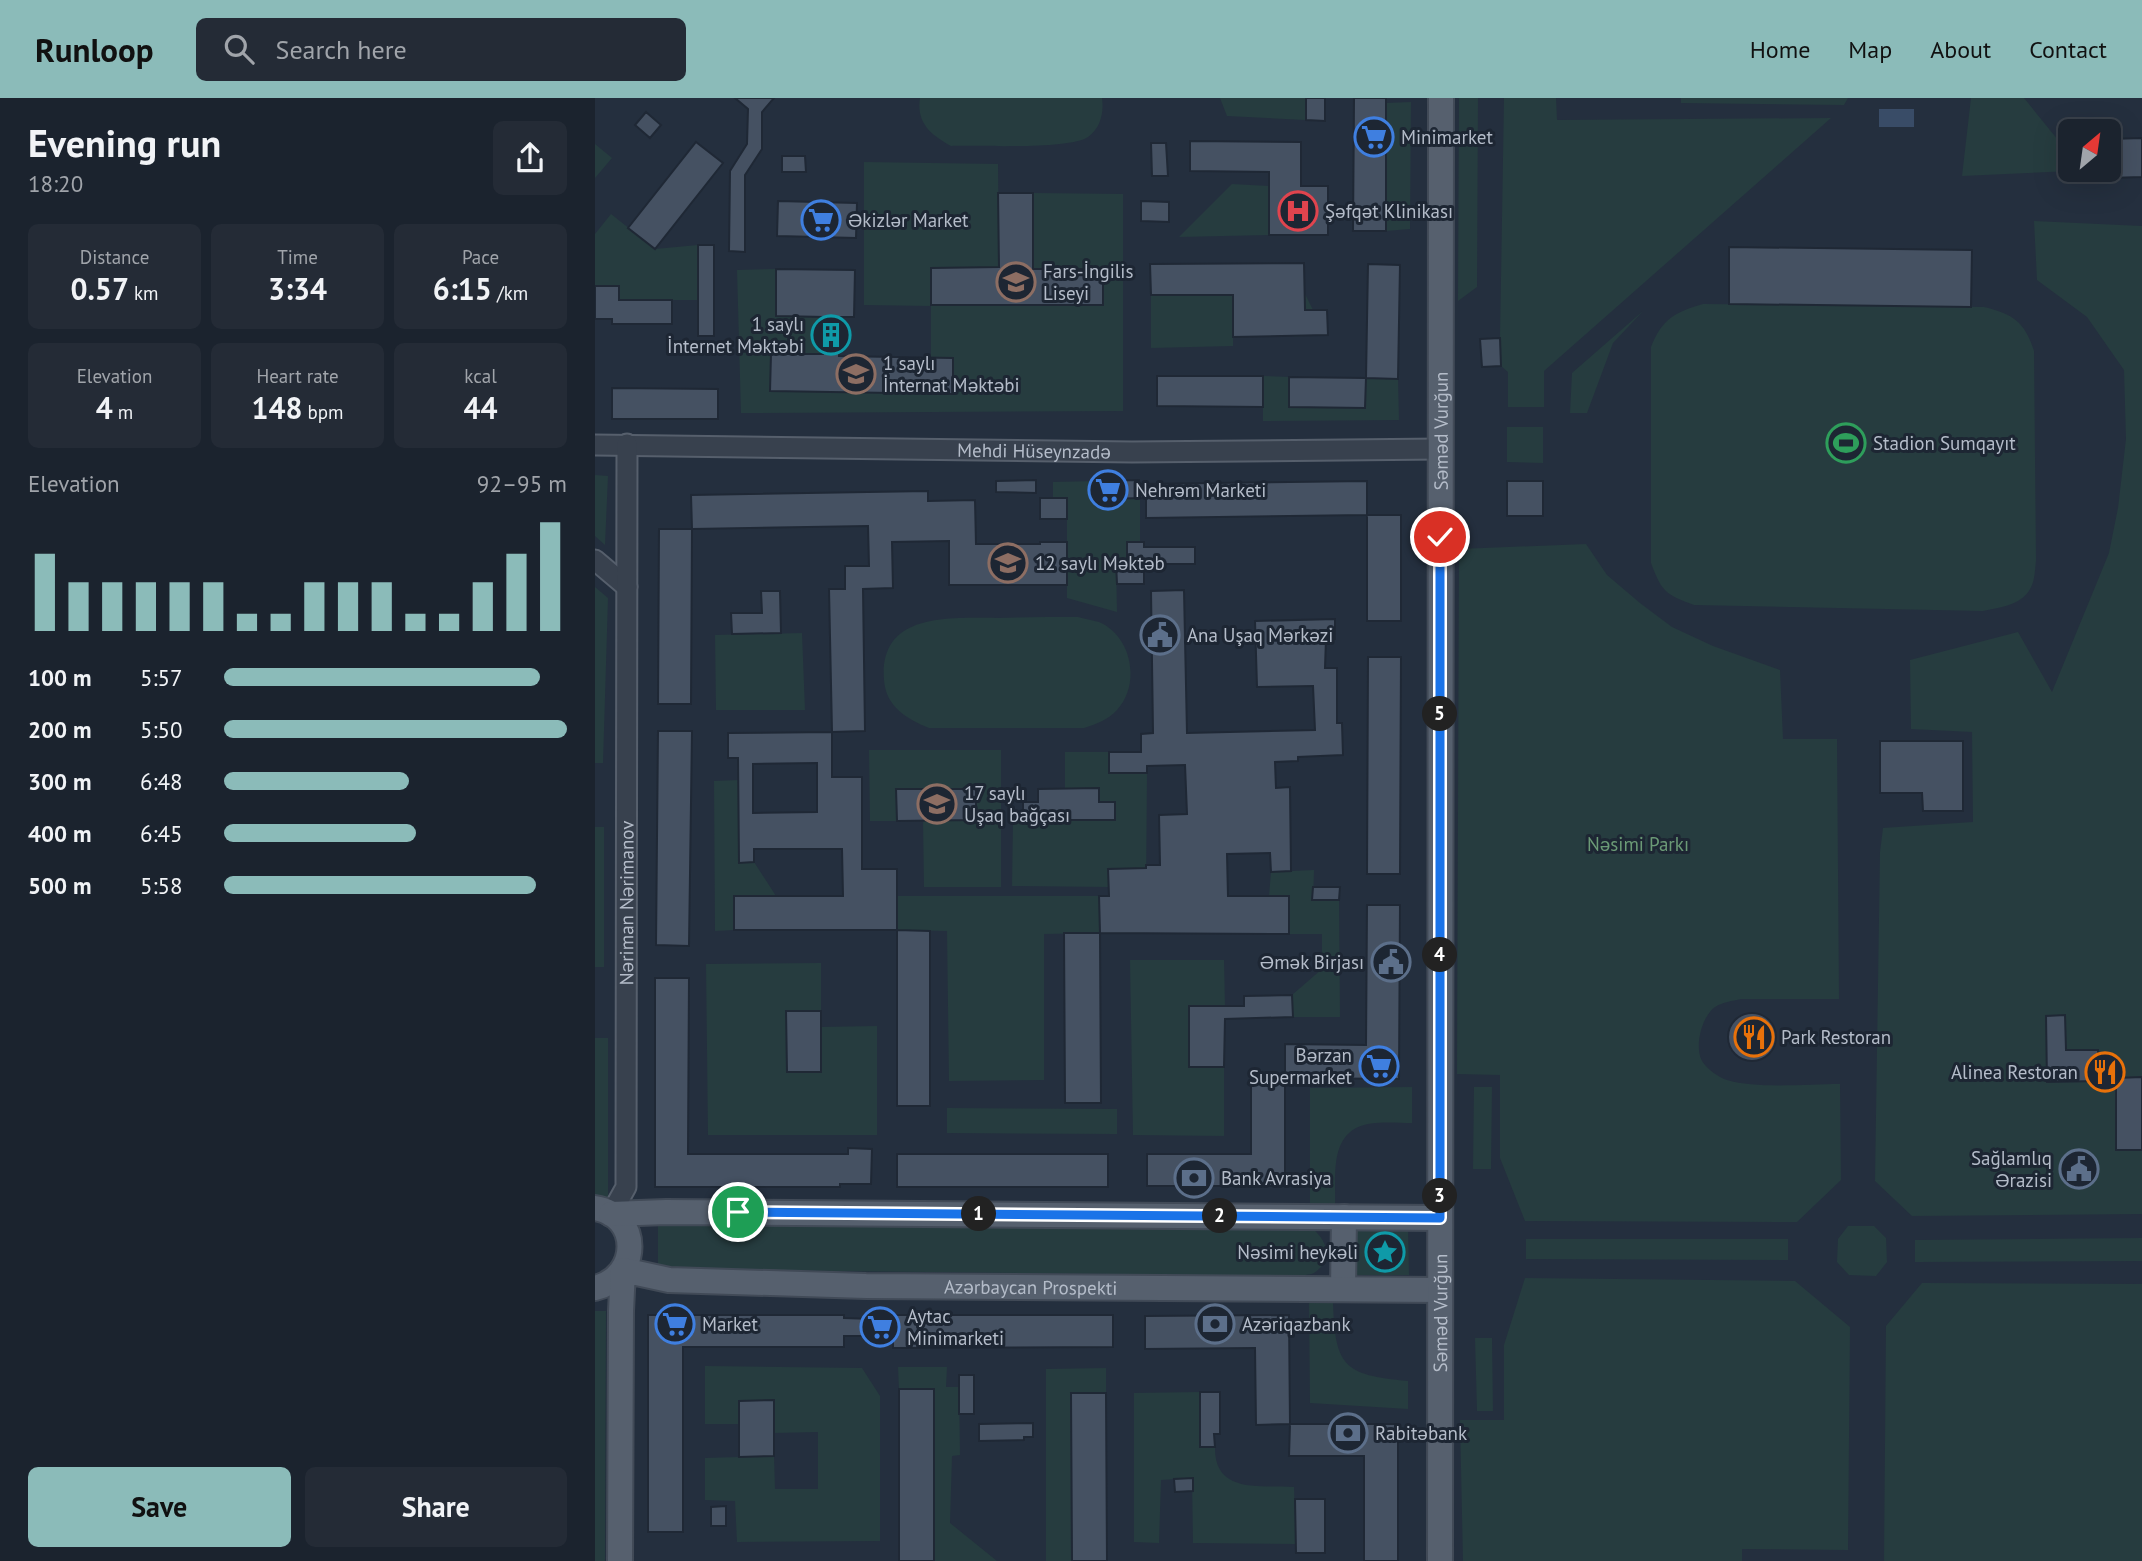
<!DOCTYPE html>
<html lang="en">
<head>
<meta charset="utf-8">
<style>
  :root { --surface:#1b232e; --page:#242b36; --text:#f1f3f6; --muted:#a0a4aa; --line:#39404a; --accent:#8bbbb9 }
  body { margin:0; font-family:"PT Sans",sans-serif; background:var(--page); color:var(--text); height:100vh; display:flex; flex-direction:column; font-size:26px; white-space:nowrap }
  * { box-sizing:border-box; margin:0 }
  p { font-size:23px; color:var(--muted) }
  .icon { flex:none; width:38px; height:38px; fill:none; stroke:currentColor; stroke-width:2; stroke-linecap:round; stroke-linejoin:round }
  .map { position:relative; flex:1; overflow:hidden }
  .details { display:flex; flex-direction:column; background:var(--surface); width:595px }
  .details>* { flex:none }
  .needle { width:46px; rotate:29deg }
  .controls { position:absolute; left:1463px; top:21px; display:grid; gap:14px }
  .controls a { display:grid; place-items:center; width:63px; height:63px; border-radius:10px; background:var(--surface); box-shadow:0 7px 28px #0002,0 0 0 2px var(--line); font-size:35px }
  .pin { position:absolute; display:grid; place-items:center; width:60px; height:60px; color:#fff; margin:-30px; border:4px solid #fff; border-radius:50%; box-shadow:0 2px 7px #0007 }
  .km { position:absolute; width:35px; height:35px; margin:-18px; border-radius:50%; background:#222; color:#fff; font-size:19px; line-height:35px; text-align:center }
  .round { display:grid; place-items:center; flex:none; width:74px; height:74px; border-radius:10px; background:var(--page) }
  .head { display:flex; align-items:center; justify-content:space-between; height:119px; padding:0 28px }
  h1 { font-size:38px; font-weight:600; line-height:52px }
  .stats { display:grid; grid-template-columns:repeat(3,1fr); gap:10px; height:119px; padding:7px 28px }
  .stats div { display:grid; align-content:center; border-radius:10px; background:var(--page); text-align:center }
  .stats b { font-size:30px; font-weight:600 }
  .stats small { font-size:19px; font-weight:400 }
  .stats p { font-size:19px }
  .chart { height:196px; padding:14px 28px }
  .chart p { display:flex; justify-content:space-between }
  .chart svg { width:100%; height:126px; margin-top:7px; stroke:var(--accent); stroke-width:6 }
  .button { display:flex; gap:14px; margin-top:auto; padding:14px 28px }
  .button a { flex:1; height:80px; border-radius:10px; background:var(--accent); color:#111; font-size:28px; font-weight:600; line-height:80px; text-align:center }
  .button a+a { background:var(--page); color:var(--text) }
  ul { padding:0 28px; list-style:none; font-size:23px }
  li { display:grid; grid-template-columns:112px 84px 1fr; align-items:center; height:52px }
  li i { height:18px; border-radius:9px; background:var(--accent) }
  header { display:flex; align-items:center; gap:42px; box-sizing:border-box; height:98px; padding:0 35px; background:var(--accent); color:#111 }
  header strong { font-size:33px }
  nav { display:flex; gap:38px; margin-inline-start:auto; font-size:24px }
  .search { width:490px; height:63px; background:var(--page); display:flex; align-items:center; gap:18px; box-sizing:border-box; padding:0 24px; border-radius:10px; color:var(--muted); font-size:26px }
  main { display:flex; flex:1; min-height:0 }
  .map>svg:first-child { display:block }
  .green { fill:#263c3f }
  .water { fill:#394c67 }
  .building { fill:#455162; stroke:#1f2835; stroke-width:2; fill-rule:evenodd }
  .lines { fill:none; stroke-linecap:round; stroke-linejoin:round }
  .minor-casing { stroke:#565f6c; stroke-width:23 }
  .major-casing { stroke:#414a57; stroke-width:28 }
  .minor { stroke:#38414e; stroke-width:19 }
  .major { stroke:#56606e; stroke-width:24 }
  .route-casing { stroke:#fff; stroke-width:14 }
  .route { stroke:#1a73e8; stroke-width:9 }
  .labels { text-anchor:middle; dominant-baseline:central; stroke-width:6; stroke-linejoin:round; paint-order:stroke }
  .poi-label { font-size:19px; fill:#b4bcc9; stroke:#1d2633; text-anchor:start }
  .street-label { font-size:19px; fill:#b4bcc9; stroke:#1d2633 }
  .park-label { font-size:19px; fill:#6b9a76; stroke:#1d2633 }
</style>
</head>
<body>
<header>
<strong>Runloop</strong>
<div class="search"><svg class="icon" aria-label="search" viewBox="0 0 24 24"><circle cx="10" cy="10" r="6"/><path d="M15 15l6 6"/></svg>Search here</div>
<nav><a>Home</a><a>Map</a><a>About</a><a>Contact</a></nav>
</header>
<main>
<section class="details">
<div class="head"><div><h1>Evening run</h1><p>18:20</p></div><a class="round"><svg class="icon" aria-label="share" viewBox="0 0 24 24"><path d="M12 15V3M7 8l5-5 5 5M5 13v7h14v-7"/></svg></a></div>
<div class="stats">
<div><p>Distance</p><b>0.57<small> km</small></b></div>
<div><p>Time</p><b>3:34</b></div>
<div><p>Pace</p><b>6:15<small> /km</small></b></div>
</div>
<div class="stats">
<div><p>Elevation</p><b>4<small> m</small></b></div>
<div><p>Heart rate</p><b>148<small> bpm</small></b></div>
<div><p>kcal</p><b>44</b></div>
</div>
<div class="chart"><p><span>Elevation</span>92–95 m</p>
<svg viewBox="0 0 160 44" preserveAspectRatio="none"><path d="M5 44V17M15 44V27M25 44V27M35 44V27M45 44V27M55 44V27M65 44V38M75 44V38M85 44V27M95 44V27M105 44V27M115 44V38M125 44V38M135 44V27M145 44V17M155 44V6"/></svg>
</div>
<ul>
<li><b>100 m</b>5:57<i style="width:92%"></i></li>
<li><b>200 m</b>5:50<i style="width:100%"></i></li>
<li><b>300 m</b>6:48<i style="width:54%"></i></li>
<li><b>400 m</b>6:45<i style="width:56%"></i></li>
<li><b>500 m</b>5:58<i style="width:91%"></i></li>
</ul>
<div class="button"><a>Save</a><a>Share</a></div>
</section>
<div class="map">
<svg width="1547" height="1463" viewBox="0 0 1547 1463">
  <rect width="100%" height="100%" fill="#242f3e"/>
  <path class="green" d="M325,0H507C509,14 506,30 493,39C473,52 384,47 356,48C336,37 321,25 325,0Z
    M625,0H711V22L632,18Z
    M864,0H883L882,189L863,203Z
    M909,0H961L962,22L1236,20L949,273V309H913V274L906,268L905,240Z
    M1086,0H1253L1249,7L1086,5Z
    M1376,0H1429L1463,42L1476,73L1367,78Z
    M816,4L815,131L791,133V5Z
    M0,46L17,60L0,80Z
    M269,64L403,66L404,169L336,170L337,207H508L507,171H438V95L528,96V313L146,315L142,172L181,171V218L229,219L228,256H176L175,293L358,295V260L336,259V208L269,207Z
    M637,86L674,88V137L584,139Z
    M16,116L60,151L103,147V202H24L0,188V136Z
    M1439,123L1547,128V1116L1317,1118L1280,1083L1285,754L1288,730L1378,724L1377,634L1316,631L1315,562L1423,534L1457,594L1514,455L1523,410L1531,341L1529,272L1492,219L1442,182Z
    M710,196L718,212V237L699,239V217L638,239V248L556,250V197Z
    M1108,206L1389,209C1418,216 1430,224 1439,253L1441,463C1440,470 1440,480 1437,487C1429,507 1407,509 1388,513L1099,507C1070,496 1067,494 1056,465V249C1067,221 1080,214 1108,206Z
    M1048,213L1018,245L992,315H975L977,275Z
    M668,278L694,279V309L770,310L771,280L803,281L804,322L668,323Z
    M912,329H948V365L912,364Z
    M0,377L13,378L10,447L0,438Z
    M503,383L504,401H545V444H532V464H521L522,514L472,500V400H458V384Z
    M991,446L1012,477L1045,505L1077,529L1118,548L1185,572L1188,641H1242L1244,901H1146C1137,903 1128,904 1120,909C1107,918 1099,948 1107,963C1112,971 1123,979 1132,982C1161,991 1213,986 1245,986L1246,1082L1202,1124L930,1123L905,1060V977L862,976L864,451Z
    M0,489L13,500L8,665H0Z
    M483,519C489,521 497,522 504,524C537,538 546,586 522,612C513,622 501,626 489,630H334C312,621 291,609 289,582C284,514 355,520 402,520C429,519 456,519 483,519Z
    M207,535L210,612H121L120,537Z
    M274,652H406V789H329L328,722H381V691H302V723H275Z
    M470,654H514V675H552L551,790L534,771H513L514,789L417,788L418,722H520V704H504V690L470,691Z
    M143,682L144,764H159L181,798H140L139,832L120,833L119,683Z
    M0,729H9V869H0Z
    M719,772L718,802H744L745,919H698L697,897L727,871V836H694L674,798L676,774Z
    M302,798H504L505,835L449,836V982L354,983L352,833L302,832Z
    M535,862H629L630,908L594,969H629V1038L538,1037Z
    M226,865V913H191L192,974H226V929L282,928V1037H113L111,866Z
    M0,940H13V1103H0Z
    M817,989V1025C801,1025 776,1022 761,1030C735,1044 741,1081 740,1107L715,1106V990Z
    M879,989H897L896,1071H878Z
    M352,1010L522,1011V1036L352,1035Z
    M63,1124L718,1131C732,1143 739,1162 719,1175C715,1177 707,1177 702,1178L63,1171Z
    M1253,1128H1279L1291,1140L1292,1164L1281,1178L1254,1177L1242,1164L1243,1141Z
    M762,1129H813L814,1177H762Z
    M1547,1140V1163L1320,1164V1142Z
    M931,1141H1193V1162L931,1161Z
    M930,1180L1200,1183L1255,1229L1253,1452L1147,1451V1463H868L865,1322H909V1247Z
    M1327,1185L1547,1186V1463H1289L1291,1228Z
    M714,1204H738C740,1268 748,1277 813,1283V1311L715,1305Z
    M0,1213H11L10,1463H0Z
    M880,1240H897L898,1313H882Z
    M110,1268L267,1270L285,1298V1443L142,1444L140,1403L110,1402V1360L179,1358L180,1391H223V1334L179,1335L178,1302L144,1303V1326H110Z
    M303,1269H352L351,1289H364L365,1357L357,1358L355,1425L402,1463H339V1291H304Z
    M511,1270V1295H476L477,1463H451V1271Z
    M605,1294V1348L620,1349C619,1396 665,1387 699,1389L701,1446L598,1445L597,1380L566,1382L564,1445L539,1444V1295Z"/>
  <path class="water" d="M1284,11H1319V29H1284Z"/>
  <path class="building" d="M140,0H179L167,14V51L150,77V154L134,153L135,73L152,46L153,11Z
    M711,0H730V23L711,22Z
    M759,0H791V133H758Z
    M51,14L66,27L55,40L40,27Z
    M1547,40V79L1514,80V41Z
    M595,43L706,44V88H733V137H674V74L595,73Z
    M101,44L128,65L60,151L33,130Z
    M556,45H571L573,78H557Z
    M187,58H210L211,74H187Z
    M403,95H438V171H508V207H336V170L404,169Z
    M183,103L262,105L261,140L182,138Z
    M546,103L574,104V124L546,123Z
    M103,147H119V238H103Z
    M1134,149L1377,152L1376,209L1134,206Z
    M709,165L710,212H732L733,237L638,239V197H556L555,166Z
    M773,166L805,167L803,281L771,280Z
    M181,171L260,172L259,219H245L244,258L358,260V296L175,293L176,256H228L229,219L181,218Z
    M0,188H24V202H77V226H17V221H0Z
    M905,240L906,268L887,269L885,241Z
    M562,278H668V309L562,308Z
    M694,279L771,280L770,310L694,309Z
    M17,290L123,291V321H17Z
    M441,382V395L401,394V383Z
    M544,382V386L772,383V417L551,420V400L503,401V383Z
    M912,383H948V418H912Z
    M333,393V403L380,402L381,446H445V444H472V487H354V443L297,444L298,490L268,491L270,633L237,634L234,491H250V468H274L273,428L97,431L96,397Z
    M445,400H472V421H445Z
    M772,417H806V523H772Z
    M64,431H97L96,606H63Z
    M532,444H549V449H600V466H549V486H522L521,464H532Z
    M589,492L592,635L720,632L718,588L662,589L660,523L740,521V541H731L730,570H742V625H747L748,657L703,659V663L680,664L681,690L695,689L696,773L676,774L675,755L632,756L633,798H694V836L505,835L504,798H514L513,771L551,770V767H565L564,717L592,716L590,667L552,668V675H514V654H546V636L558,635L556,493Z
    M166,493H185L186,535L137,536L136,515H167Z
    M773,559H806L805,776H772Z
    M63,633H97L94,848L61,847Z
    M237,634V679H267V771H302V832H139V798H248L247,751H159V764L144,765L143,660H133V635ZM222,665V714L158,715V666Z
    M1285,643H1368V713H1328L1327,695H1285Z
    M504,690V704H520V722H428V704H443V691Z
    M301,691H381V722L302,723Z
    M718,789H745L744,802H717Z
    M772,807H805L804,981L690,980V946L771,947Z
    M302,832L335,833V1008H302Z
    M469,835H505L506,1005H470Z
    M60,880H94L93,1056H253V1050L277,1051L276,1086H245V1089H60Z
    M697,897L698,919L630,921L629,969H594V908H649V898Z
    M191,913H226V974H192Z
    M1133 939a24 24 0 1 1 48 0a24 24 0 1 1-48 0Z
    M1470,917L1471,952H1503L1504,983L1452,984L1451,918Z
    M1547,979V1052H1521V980Z
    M690,980V1088H552V1056H656V981Z
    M302,1056H513V1089H302Z
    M53,1217H249V1220L277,1221V1219L298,1217H518V1249L298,1250V1242H277V1238H249V1249H88V1434H53Z
    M694,1217L695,1326L661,1327L660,1250L550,1251V1218Z
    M364,1277H379V1316H364Z
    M304,1291H339V1463H304Z
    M605,1294H625V1336H619L620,1349H605Z
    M476,1295H511L512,1463H477Z
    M179,1302V1358L144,1359V1303Z
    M438,1325V1339H429V1342L384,1343V1326Z
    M695,1326H803V1463H769V1358H694Z
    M598,1380V1393L580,1394L579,1381Z
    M700,1401H730V1455H701Z
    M131,1408V1428H116V1409Z"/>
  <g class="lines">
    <g class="minor-casing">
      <g id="minor">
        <path id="s1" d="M0,347L537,354L845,351"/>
        <path d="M0,462L32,489"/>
        <path id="s2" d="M16,1116L31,1089L32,346"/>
      </g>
    </g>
    <g class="major-casing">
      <g id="major">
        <path d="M0,1110C46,1117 46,1179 0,1190"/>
        <path d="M16,1116L71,1114L845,1120"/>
        <path d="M748,1191L749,1119"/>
        <path id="s3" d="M25,1463L26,1213L28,1172L74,1182L271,1188L845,1192"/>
        <path id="s4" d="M845,1463L846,0"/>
      </g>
    </g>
    <use href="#minor" class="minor"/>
    <use href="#major" class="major"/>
  </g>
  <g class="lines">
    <g class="route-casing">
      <path id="route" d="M143,1114L845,1120V439"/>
    </g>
    <use href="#route" class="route"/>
  </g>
  <defs>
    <g id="supermarket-ring" transform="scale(2.0125)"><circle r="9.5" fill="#1d2633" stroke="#3f7fe0" stroke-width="1.5"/><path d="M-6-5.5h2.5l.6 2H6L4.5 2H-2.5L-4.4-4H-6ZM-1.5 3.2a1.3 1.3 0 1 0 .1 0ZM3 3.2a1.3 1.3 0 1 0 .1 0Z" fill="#3f7fe0"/></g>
    <g id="hospital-ring" transform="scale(2.0125)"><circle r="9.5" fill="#1d2633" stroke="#e0444e" stroke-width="1.5"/><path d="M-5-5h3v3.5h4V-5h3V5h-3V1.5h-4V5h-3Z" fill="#e0444e"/></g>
    <g id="school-ring" transform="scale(2.0125)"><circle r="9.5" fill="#1d2633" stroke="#8d6e63" stroke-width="1.5"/><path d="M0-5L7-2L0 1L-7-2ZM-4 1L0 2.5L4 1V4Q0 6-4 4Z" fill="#8d6e63"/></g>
    <g id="building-ring" transform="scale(2.0125)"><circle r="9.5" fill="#1d2633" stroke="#0f9aa8" stroke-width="1.5"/><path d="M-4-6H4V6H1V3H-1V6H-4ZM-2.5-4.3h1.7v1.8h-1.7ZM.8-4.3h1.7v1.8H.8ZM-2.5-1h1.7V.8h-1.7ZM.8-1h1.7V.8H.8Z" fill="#0f9aa8"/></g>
    <g id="stadium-ring" transform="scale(2.0125)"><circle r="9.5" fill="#1d2633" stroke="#2e9e5b" stroke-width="1.5"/><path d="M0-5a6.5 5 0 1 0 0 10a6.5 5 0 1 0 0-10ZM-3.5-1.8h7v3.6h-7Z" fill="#2e9e5b"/></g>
    <g id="civic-ring" transform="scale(2.0125)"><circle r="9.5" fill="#1d2633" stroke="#5c6f8a" stroke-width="1.5"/><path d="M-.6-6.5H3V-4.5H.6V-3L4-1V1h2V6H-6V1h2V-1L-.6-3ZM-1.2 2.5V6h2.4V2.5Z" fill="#5c6f8a"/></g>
    <g id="restaurant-ring" transform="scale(2.0125)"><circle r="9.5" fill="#1d2633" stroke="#e8710a" stroke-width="1.5"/><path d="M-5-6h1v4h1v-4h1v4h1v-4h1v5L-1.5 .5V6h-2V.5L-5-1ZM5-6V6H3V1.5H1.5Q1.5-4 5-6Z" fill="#e8710a"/></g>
    <g id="bank-ring" transform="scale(2.0125)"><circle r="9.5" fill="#1d2633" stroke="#5c6f8a" stroke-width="1.5"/><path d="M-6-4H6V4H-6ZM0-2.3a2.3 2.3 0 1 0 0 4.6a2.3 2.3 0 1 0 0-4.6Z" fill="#5c6f8a"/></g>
    <g id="sight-ring" transform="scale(2.0125)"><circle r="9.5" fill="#1d2633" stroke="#0f9aa8" stroke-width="1.5"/><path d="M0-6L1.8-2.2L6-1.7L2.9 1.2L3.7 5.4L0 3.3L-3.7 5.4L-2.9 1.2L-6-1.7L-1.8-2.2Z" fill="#0f9aa8"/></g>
  </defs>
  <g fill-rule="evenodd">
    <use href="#supermarket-ring" x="779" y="39"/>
    <use href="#hospital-ring" x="703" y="113"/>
    <use href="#supermarket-ring" x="226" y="122"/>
    <use href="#school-ring" x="421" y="184"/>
    <use href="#building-ring" x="236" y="237"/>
    <use href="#school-ring" x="261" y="276"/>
    <use href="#stadium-ring" x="1251" y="345"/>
    <use href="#supermarket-ring" x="513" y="392"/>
    <use href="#school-ring" x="413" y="465"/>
    <use href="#civic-ring" x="565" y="537"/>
    <use href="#school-ring" x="342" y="706"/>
    <use href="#civic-ring" x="796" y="864"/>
    <use href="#restaurant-ring" x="1159" y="939"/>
    <use href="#supermarket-ring" x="784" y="968"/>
    <use href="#restaurant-ring" x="1510" y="974"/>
    <use href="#civic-ring" x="1484" y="1071"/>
    <use href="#bank-ring" x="599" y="1080"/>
    <use href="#sight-ring" x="790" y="1154"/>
    <use href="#supermarket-ring" x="80" y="1226"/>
    <use href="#bank-ring" x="620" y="1226"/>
    <use href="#supermarket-ring" x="285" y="1229"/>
    <use href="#bank-ring" x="753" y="1335"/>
  </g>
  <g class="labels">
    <g class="poi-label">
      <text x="806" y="39">Minimarket</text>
      <text x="730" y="113">Şəfqət Klinikası</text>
      <text x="253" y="122">Əkizlər Market</text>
      <text x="448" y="173">Fars-İngilis<tspan x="448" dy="22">Liseyi</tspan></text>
      <text x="209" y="226" text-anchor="end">1 saylı<tspan x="209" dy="22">İnternet Məktəbi</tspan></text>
      <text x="288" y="265">1 saylı<tspan x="288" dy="22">İnternat Məktəbi</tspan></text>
      <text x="1278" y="345">Stadion Sumqayıt</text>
      <text x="540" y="392">Nehrəm Marketi</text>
      <text x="440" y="465">12 saylı Məktəb</text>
      <text x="592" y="537">Ana Uşaq Mərkəzi</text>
      <text x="369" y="695">17 saylı<tspan x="369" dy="22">Uşaq bağçası</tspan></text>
      <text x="769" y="864" text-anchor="end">Əmək Birjası</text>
      <text x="1186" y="939">Park Restoran</text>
      <text x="757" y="957" text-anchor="end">Bərzan<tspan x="757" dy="22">Supermarket</tspan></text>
      <text x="1483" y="974" text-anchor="end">Alinea Restoran</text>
      <text x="1457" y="1060" text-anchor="end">Sağlamlıq<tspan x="1457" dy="22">Ərazisi</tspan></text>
      <text x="626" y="1080">Bank Avrasiya</text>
      <text x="763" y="1154" text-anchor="end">Nəsimi heykəli</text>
      <text x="312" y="1218">Aytac<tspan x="312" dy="22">Minimarketi</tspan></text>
      <text x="107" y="1226">Market</text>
      <text x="647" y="1226">Azəriqazbank</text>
      <text x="780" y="1335">Rabitəbank</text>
    </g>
    <g class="street-label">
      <text stroke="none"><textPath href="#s4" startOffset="1130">Səməd Vurğun</textPath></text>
      <text stroke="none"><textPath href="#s1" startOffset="439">Mehdi Hüseynzadə</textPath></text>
      <text stroke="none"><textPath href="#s2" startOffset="315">Nəriman Nərimanov</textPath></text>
      <text stroke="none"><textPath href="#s3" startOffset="700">Azərbaycan Prospekti</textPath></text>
      <text stroke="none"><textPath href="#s4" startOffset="248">Səməd Vurğun</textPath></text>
    </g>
    <g class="park-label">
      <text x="1043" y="746">Nəsimi Parkı</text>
    </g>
  </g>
</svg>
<div class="controls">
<a><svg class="needle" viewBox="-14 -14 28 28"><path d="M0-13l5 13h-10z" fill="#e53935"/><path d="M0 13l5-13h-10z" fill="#a0a4aa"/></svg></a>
</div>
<div class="pin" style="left:143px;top:1114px;background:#1e9e55"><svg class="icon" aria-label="arrive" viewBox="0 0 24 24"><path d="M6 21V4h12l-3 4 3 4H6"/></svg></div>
<div class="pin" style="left:845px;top:439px;background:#d93025"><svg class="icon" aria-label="check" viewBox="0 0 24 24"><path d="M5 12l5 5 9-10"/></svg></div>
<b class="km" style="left:384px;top:1116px">1</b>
<b class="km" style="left:625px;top:1118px">2</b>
<b class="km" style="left:845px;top:1098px">3</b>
<b class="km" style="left:845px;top:857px">4</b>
<b class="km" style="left:845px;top:616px">5</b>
</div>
</main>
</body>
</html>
